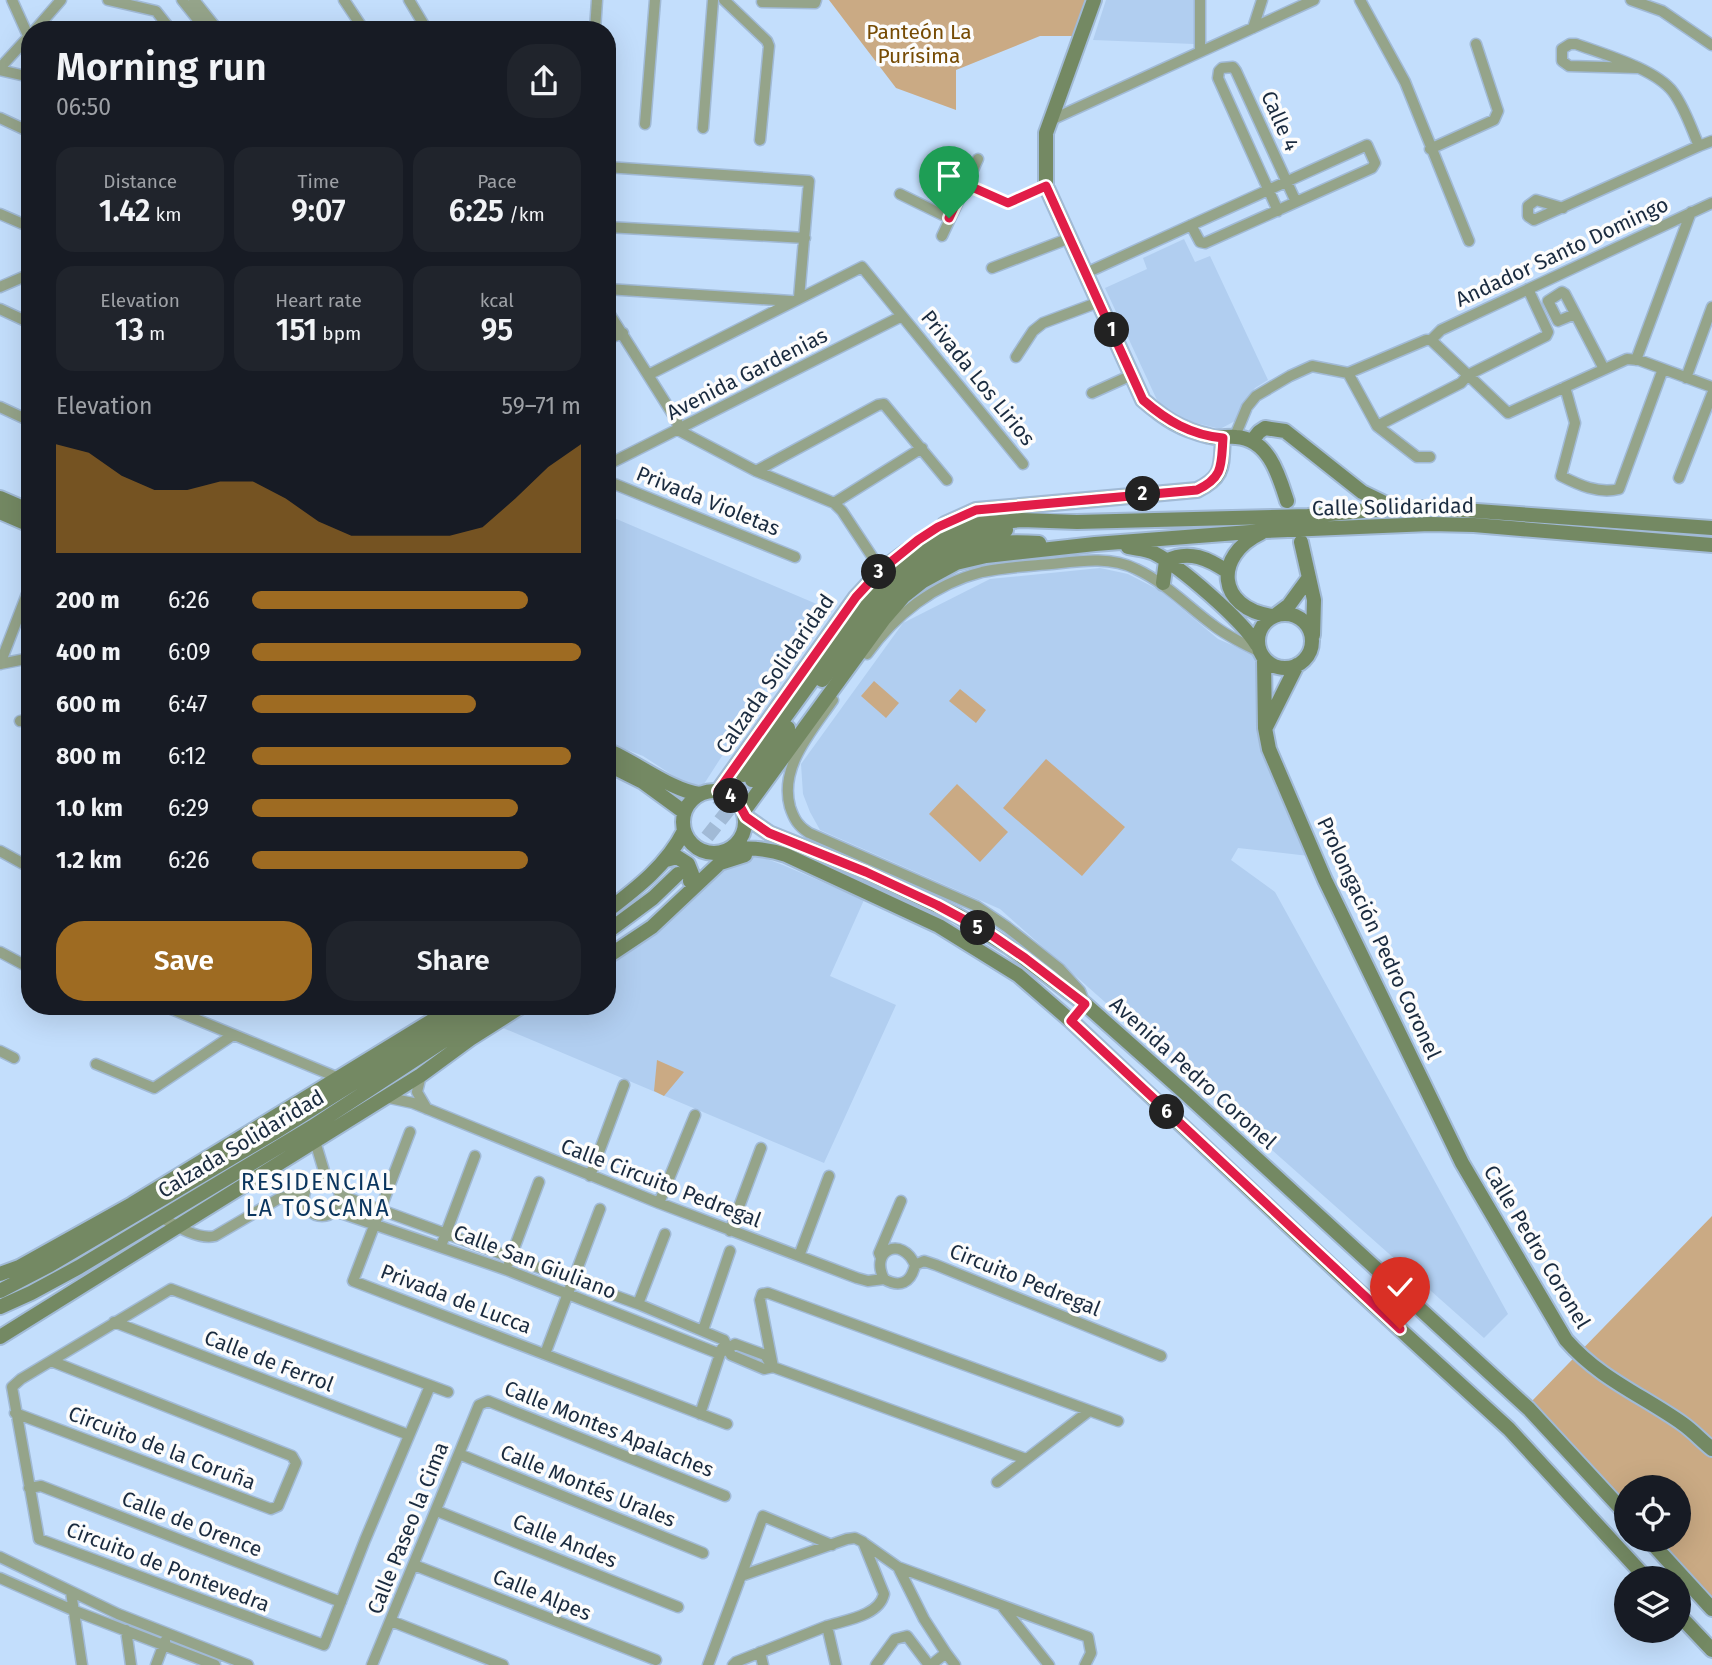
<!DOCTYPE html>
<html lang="en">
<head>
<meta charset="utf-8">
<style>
  :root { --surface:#171b24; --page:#20242c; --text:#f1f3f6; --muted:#9ea1a6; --accent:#9e6b22 }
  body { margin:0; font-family:"Fira Sans",sans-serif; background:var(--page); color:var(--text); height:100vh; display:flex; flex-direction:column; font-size:26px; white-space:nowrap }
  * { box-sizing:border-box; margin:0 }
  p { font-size:23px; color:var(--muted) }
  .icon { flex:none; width:38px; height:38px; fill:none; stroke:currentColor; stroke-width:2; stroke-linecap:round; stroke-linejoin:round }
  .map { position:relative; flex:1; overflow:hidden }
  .sheet { position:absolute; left:21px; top:21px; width:595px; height:994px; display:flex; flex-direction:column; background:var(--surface); border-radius:28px; box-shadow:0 7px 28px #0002 }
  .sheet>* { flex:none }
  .tools { position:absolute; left:1614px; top:1475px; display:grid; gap:14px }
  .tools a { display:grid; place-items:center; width:77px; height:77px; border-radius:50%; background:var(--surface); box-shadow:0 7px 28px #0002; font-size:35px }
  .pin { position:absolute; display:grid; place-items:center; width:60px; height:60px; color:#fff; margin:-72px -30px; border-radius:50% 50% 50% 0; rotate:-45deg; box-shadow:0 0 7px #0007 }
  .pin .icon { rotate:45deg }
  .km { position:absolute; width:35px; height:35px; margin:-18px; border-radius:50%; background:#222; color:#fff; font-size:19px; line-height:35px; text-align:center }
  .round { display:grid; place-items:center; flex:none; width:74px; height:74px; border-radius:28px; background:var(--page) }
  .overview { display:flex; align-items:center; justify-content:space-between; height:119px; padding:0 35px }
  h1 { font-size:38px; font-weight:600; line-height:52px }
  .figures { display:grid; grid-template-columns:repeat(3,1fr); gap:10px; height:119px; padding:7px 35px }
  .figures div { display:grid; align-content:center; border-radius:18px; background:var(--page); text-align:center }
  .figures b { font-size:30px; font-weight:600 }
  .figures small { font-size:19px; font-weight:400 }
  .figures p { font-size:19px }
  .chart { height:196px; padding:14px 35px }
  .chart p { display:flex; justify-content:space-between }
  .chart svg { width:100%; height:126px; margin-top:7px; fill:var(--accent); opacity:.7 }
  .primary-button { display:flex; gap:14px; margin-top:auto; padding:14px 35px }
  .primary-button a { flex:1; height:80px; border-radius:28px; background:var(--accent); color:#fff; font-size:28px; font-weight:600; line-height:80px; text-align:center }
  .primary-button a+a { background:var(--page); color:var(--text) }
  ul { padding:0 35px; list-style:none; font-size:23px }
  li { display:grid; grid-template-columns:112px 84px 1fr; align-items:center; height:52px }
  li i { height:18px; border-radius:9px; background:var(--accent) }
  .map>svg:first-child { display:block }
  .built { fill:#b1cef0 }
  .green { fill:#caaa84 }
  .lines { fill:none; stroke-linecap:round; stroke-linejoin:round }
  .secondary-tunnel { stroke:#a1bad6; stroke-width:14; stroke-dasharray:14 7; stroke-linecap:butt }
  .street-casing { stroke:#a1bad6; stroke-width:13 }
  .secondary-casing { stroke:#a1bad6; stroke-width:18 }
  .street { stroke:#95a48a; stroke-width:10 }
  .secondary { stroke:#748963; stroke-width:14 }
  .route-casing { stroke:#fff; stroke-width:14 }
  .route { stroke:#e11d48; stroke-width:9 }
  .labels { text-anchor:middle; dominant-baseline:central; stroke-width:7; stroke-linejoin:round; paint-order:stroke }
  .park-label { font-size:21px; fill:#764b04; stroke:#fcfcfc }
  .street-label { font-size:21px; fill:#1a2b3f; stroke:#fcfcfc }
  .neighbourhood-label { font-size:23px; letter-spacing:2px; fill:#0b365f; stroke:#fcfcfc }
</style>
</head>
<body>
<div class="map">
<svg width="1712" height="1665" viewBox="0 0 1712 1665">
  <rect width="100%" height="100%" fill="#c3defc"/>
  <path class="built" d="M1106,0H1195L1194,44L1093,40Z
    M1184,239L1195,262L1210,256L1268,380L1255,388L1241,407L1235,421L1220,429L1177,418L1157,400L1105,288L1147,269L1143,258Z
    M607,515L819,605L704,784H686L643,756L607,742Z
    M1100,568L1128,574L1161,591L1218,639L1253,654L1259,661L1261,753L1309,856L1238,848L1231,860L1275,892L1508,1314L1484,1338L1000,909L820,830L810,812L803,794L801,764L903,623L990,579Z
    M761,857L783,865L864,900L830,976L896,1005L824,1163L503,1028L537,1006H607V966L645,942L725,865L743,859Z"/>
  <path class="green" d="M829,0H1088L1076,36H1040L956,70V110L896,88Z
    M874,681L899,703L886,718L861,696Z
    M960,689L986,710L976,723L949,701Z
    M1046,759L1125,827L1082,876L1003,808Z
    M957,784L1008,832L980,862L929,814Z
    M657,1060L684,1072L664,1096L654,1091Z
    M1712,1216V1598L1658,1540H1678V1488H1626V1505L1531,1402Z"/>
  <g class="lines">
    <path class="secondary-tunnel" d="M718,807L743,775
      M681,870L752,780"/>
    <g class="street-casing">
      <path id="street" d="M12,0L30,40
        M108,0L156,11L171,30
        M182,0L206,30
        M194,0L218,30
        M344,0L364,30
        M409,0L427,30
        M724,0L767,41L769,46L760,140
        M1200,0V52
        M1360,0L1405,82L1469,241
        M1631,0L1662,11L1712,45
        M762,2L815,3L816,0
        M1253,28L1262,0
        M35,30L61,0
        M595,30L597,0
        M0,68L30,35
        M1637,68L1569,66L1562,61V49L1570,44H1576C1603,54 1656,69 1673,92C1685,108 1691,128 1699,146
        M0,70L30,77
        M0,118L30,132
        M1051,120L1314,0
        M645,124L655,0
        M703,128L713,0
        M1430,149L1494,120L1498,111L1476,44
        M607,167L809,181L799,298
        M965,184L1008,203L1046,186
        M900,194L949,218
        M1563,208L1536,200L1528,206V216L1534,220L1699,146L1712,141
        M1278,211L1218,78L1219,71L1222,68L1233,67L1236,71L1296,202
        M0,214L30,227
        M607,227L805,238
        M942,236L978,159
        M992,268L1070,238
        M1086,273L1367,145L1375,163L1372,168L1205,243L1200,242L1191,225
        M0,287L30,274
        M607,289L791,301
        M0,309L30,323
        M607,310L677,421L678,430
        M1575,314L1558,321L1548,301L1562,292L1565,294L1604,369
        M607,339L623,333
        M1431,340L1441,330L1712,203
        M1016,357L1033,331L1043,323L1099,302
        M1636,360L1691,212
        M1348,373L1377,426L1417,457H1430
        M648,375L862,267L1023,464
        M1686,378L1712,307
        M1565,387L1575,423L1561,476C1579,485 1598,494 1619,489L1663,369
        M1092,393L1132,375
        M0,407L30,421
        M1377,426L1461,383L1468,375L1546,336L1548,332L1528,289
        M678,430L756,471L834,503L842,511L881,570
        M1235,436L1247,407L1256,396L1290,376L1312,366L1348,373L1426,340H1431L1508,413L1627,359L1639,360L1712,387
        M607,465L902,316
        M756,471L878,405L884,404L947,480
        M1679,478L1712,394
        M607,481L795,557
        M834,503L922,448
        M867,654C895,615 934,584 982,572C1005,567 1029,566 1051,564C1079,561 1110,556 1136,569C1166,583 1187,606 1213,625C1227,636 1244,644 1260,652
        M0,664L30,586
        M0,664L30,658
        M833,700C811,732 779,767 790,807C794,819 798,826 809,833L976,906L1007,927L1060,969L1080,991L1085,1004L1071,1021
        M20,721L30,719
        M29,774L30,773
        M0,851L29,867
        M0,952L30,968
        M164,1006L339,1078
        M0,1051L14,1058
        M96,1064L154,1088L233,1035
        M421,1075L417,1092L427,1109
        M385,1097L413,1103L659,1203L857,1278L868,1281L884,1279
        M410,1132L353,1281L727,1424
        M314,1138L327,1181
        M590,1176L624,1085
        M304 1198a18 18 0 1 1 36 0a18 18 0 1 1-36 0Z
        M340,1195L638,1304L724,1340
        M659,1203L695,1115
        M335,1211L507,1270L720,1354
        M161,1217C176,1226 198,1240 215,1236L278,1199L291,1195L304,1200
        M730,1231L761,1148
        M441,1246L475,1156
        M799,1256L829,1176
        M881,1258L879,1253L901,1201
        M509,1262L539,1182
        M915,1265L924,1261L936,1265L1161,1356
        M884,1279C869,1250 902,1235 915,1265
        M884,1279C900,1288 911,1283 915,1265
        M638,1304L665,1234
        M114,1322L409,1435
        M703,1330L730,1251
        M724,1340L731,1355L764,1369L773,1367L1026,1459
        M724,1351L735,1344L765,1355L770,1363
        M545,1354L600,1209
        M773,1367L760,1300L762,1294L768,1293L1118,1421
        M12,1387L39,1539L324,1645L365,1540L430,1386
        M12,1387L21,1379L171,1289L448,1392
        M15,1413L271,1509L278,1506L296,1463L292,1456L51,1361
        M700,1414L722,1348
        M459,1454L703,1553
        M997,1482L1089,1411
        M29,1488L41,1486L341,1602
        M437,1511L678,1607
        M864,1543L898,1567L924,1619L946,1653L931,1665
        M832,1545L763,1516L741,1576L847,1539L855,1538L863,1542L884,1594C879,1616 846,1620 827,1626L836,1665
        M0,1557L118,1614L248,1665
        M414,1565L656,1660
        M898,1567L1088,1637L1091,1653L1085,1665
        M0,1578L75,1611L215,1665
        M71,1592L82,1665
        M1001,1605L1049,1665
        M391,1621L503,1665
        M126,1630L131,1665
        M760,1652L763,1665
        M946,1653L955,1665
        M156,1665L165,1641
        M372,1665L479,1405L488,1401L725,1496
        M708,1665L741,1576
        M733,1665L736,1662L827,1626
        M876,1665L895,1639L907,1636L929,1665"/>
    </g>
    <g class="secondary-casing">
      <path id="secondary" d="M1094,0L1046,133V186L1143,400C1165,419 1180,429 1209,436C1219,439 1227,436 1236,437C1269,439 1279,476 1287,501
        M1252,441L1259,432L1265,428L1285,431L1362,492L1395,508
        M0,498L30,511
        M0,512L30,525
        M945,524L976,510L1197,490C1225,477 1221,465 1223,438
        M1261,533C1213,556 1217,608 1272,616
        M1301,542L1314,600L1313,635
        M1128,547C1137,549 1146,549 1154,553C1181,567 1242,620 1257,645
        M1163,583L1166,561C1189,549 1209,559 1228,572
        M1258 641a27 27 0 1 1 54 0a27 27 0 1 1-54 0Z
        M1277,614L1289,605L1308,579
        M1264,659L1265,728L1269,749L1325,880L1462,1163L1566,1340C1600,1379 1642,1395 1683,1424C1693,1431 1702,1441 1712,1449
        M822,680C886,595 921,534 1039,543
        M1266,727L1297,665
        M607,750C636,762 672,791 700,794
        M607,764L643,782L684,812
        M743,775L879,588L915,558L939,546L976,534L1006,530
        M752,780L788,728
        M683 822a31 31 0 1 1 62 0a31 31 0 1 1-62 0Z
        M718,791L856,597L881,570L907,551L940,534L980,524L1022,520L1077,522L1308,516L1396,508H1435L1712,528
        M744,811L884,619L904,596L923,581L956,563L986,556L1095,544L1263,531L1430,524L1474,525L1712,545
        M746,817L769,833L866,872L957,915L1009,947L1085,1004L1184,1092L1529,1409L1626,1514
        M728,850C749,847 766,848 786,855L939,926L1018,975L1071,1021L1345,1279L1509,1429L1646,1578
        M666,860L677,857L688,864L692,874L690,881
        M607,911C637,888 667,865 684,831
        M607,932L653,898L678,874
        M607,957L652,927L720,863L745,855
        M0,1274L19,1267L132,1204L456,1006
        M0,1291L50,1265L272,1134L477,1006
        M0,1307L31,1293L79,1267L312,1127L497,1006
        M0,1337L421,1075L470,1039L522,1006
        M1649,1540L1712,1609
        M1678,1614L1712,1650"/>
    </g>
    <use href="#street" class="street"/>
    <use href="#secondary" class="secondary"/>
  </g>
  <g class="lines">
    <g class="route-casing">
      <path id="route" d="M949,218L965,184L1008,203L1046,186L1143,400C1167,421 1191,435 1223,438C1221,465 1224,477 1197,490L976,510L938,527L918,540L881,570L856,597L718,791L736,799L746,817L769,833L866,872L937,905L987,932L1025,958L1085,1004L1071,1021L1400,1329"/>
    </g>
    <use href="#route" class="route"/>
  </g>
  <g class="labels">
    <g class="park-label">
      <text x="919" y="32">Panteón La<tspan x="919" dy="24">Purísima</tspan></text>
    </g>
    <g class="street-label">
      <text transform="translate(1280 121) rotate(66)">Calle 4</text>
      <text transform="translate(1562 252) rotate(-25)">Andador Santo Domingo</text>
      <text transform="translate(747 374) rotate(-27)">Avenida Gardenias</text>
      <text transform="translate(978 378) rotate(51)">Privada Los Lirios</text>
      <text transform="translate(708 501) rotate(22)">Privada Violetas</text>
      <text transform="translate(1393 507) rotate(-1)">Calle Solidaridad</text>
      <text transform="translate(775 674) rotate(-55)">Calzada Solidaridad</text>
      <text transform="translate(1379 938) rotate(65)">Prolongación Pedro Coronel</text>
      <text transform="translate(1193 1073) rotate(42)">Avenida Pedro Coronel</text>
      <text transform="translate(241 1144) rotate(-31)">Calzada Solidaridad</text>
      <text transform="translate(661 1183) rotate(21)">Calle Circuito Pedregal</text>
      <text transform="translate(1537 1247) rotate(59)">Calle Pedro Coronel</text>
      <text transform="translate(535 1262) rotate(21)">Calle San Giuliano</text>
      <text transform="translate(1025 1280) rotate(22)">Circuito Pedregal</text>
      <text transform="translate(456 1299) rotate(21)">Privada de Lucca</text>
      <text transform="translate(269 1361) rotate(21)">Calle de Ferrol</text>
      <text transform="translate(609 1429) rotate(22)">Calle Montes Apalaches</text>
      <text transform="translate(162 1448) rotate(21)">Circuito de la Coruña</text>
      <text transform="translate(588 1486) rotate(22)">Calle Montés Urales</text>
      <text transform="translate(192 1524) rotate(21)">Calle de Orence</text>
      <text transform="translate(408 1528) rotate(-68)">Calle Paseo la Cima</text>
      <text transform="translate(565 1541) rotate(22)">Calle Andes</text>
      <text transform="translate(168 1567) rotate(21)">Circuito de Pontevedra</text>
      <text transform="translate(542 1595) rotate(22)">Calle Alpes</text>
    </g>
    <g class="neighbourhood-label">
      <text x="318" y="1182">RESIDENCIAL<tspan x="318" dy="26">LA TOSCANA</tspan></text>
    </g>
  </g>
</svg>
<div class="tools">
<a><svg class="icon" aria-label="locate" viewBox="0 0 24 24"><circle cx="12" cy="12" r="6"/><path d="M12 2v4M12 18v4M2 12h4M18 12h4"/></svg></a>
<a><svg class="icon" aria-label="layers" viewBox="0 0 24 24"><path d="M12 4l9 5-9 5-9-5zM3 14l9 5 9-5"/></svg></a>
</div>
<div class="pin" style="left:949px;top:218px;background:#1e9e55"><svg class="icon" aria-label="arrive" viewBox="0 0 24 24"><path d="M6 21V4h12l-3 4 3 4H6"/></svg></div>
<div class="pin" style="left:1400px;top:1329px;background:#d93025"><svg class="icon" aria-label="check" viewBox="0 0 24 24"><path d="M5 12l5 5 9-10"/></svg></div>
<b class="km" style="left:1112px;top:330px">1</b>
<b class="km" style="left:1143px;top:494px">2</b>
<b class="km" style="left:879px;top:572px">3</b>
<b class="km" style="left:731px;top:796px">4</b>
<b class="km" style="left:978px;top:928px">5</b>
<b class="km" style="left:1167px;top:1112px">6</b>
<section class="sheet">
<div class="overview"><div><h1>Morning run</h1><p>06:50</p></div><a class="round"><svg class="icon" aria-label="share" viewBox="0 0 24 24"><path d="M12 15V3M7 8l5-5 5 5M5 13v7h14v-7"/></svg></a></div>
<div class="figures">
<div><p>Distance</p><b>1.42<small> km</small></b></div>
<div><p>Time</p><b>9:07</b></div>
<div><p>Pace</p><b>6:25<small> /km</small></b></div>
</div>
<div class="figures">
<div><p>Elevation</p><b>13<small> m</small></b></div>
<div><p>Heart rate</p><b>151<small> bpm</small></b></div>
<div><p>kcal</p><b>95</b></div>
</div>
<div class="chart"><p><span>Elevation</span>59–71 m</p>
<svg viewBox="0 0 160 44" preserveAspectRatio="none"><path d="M0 44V6L10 9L20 17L30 22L40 22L50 19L60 19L70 25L80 33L90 38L100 38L110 38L120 38L130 35L140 25L150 14L160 6V44z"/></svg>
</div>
<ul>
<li><b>200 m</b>6:26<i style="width:84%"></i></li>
<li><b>400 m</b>6:09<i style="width:100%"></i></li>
<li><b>600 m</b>6:47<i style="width:68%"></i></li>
<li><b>800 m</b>6:12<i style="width:97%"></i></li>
<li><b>1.0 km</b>6:29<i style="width:81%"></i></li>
<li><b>1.2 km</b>6:26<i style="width:84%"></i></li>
</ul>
<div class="primary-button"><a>Save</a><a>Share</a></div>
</section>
</div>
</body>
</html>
